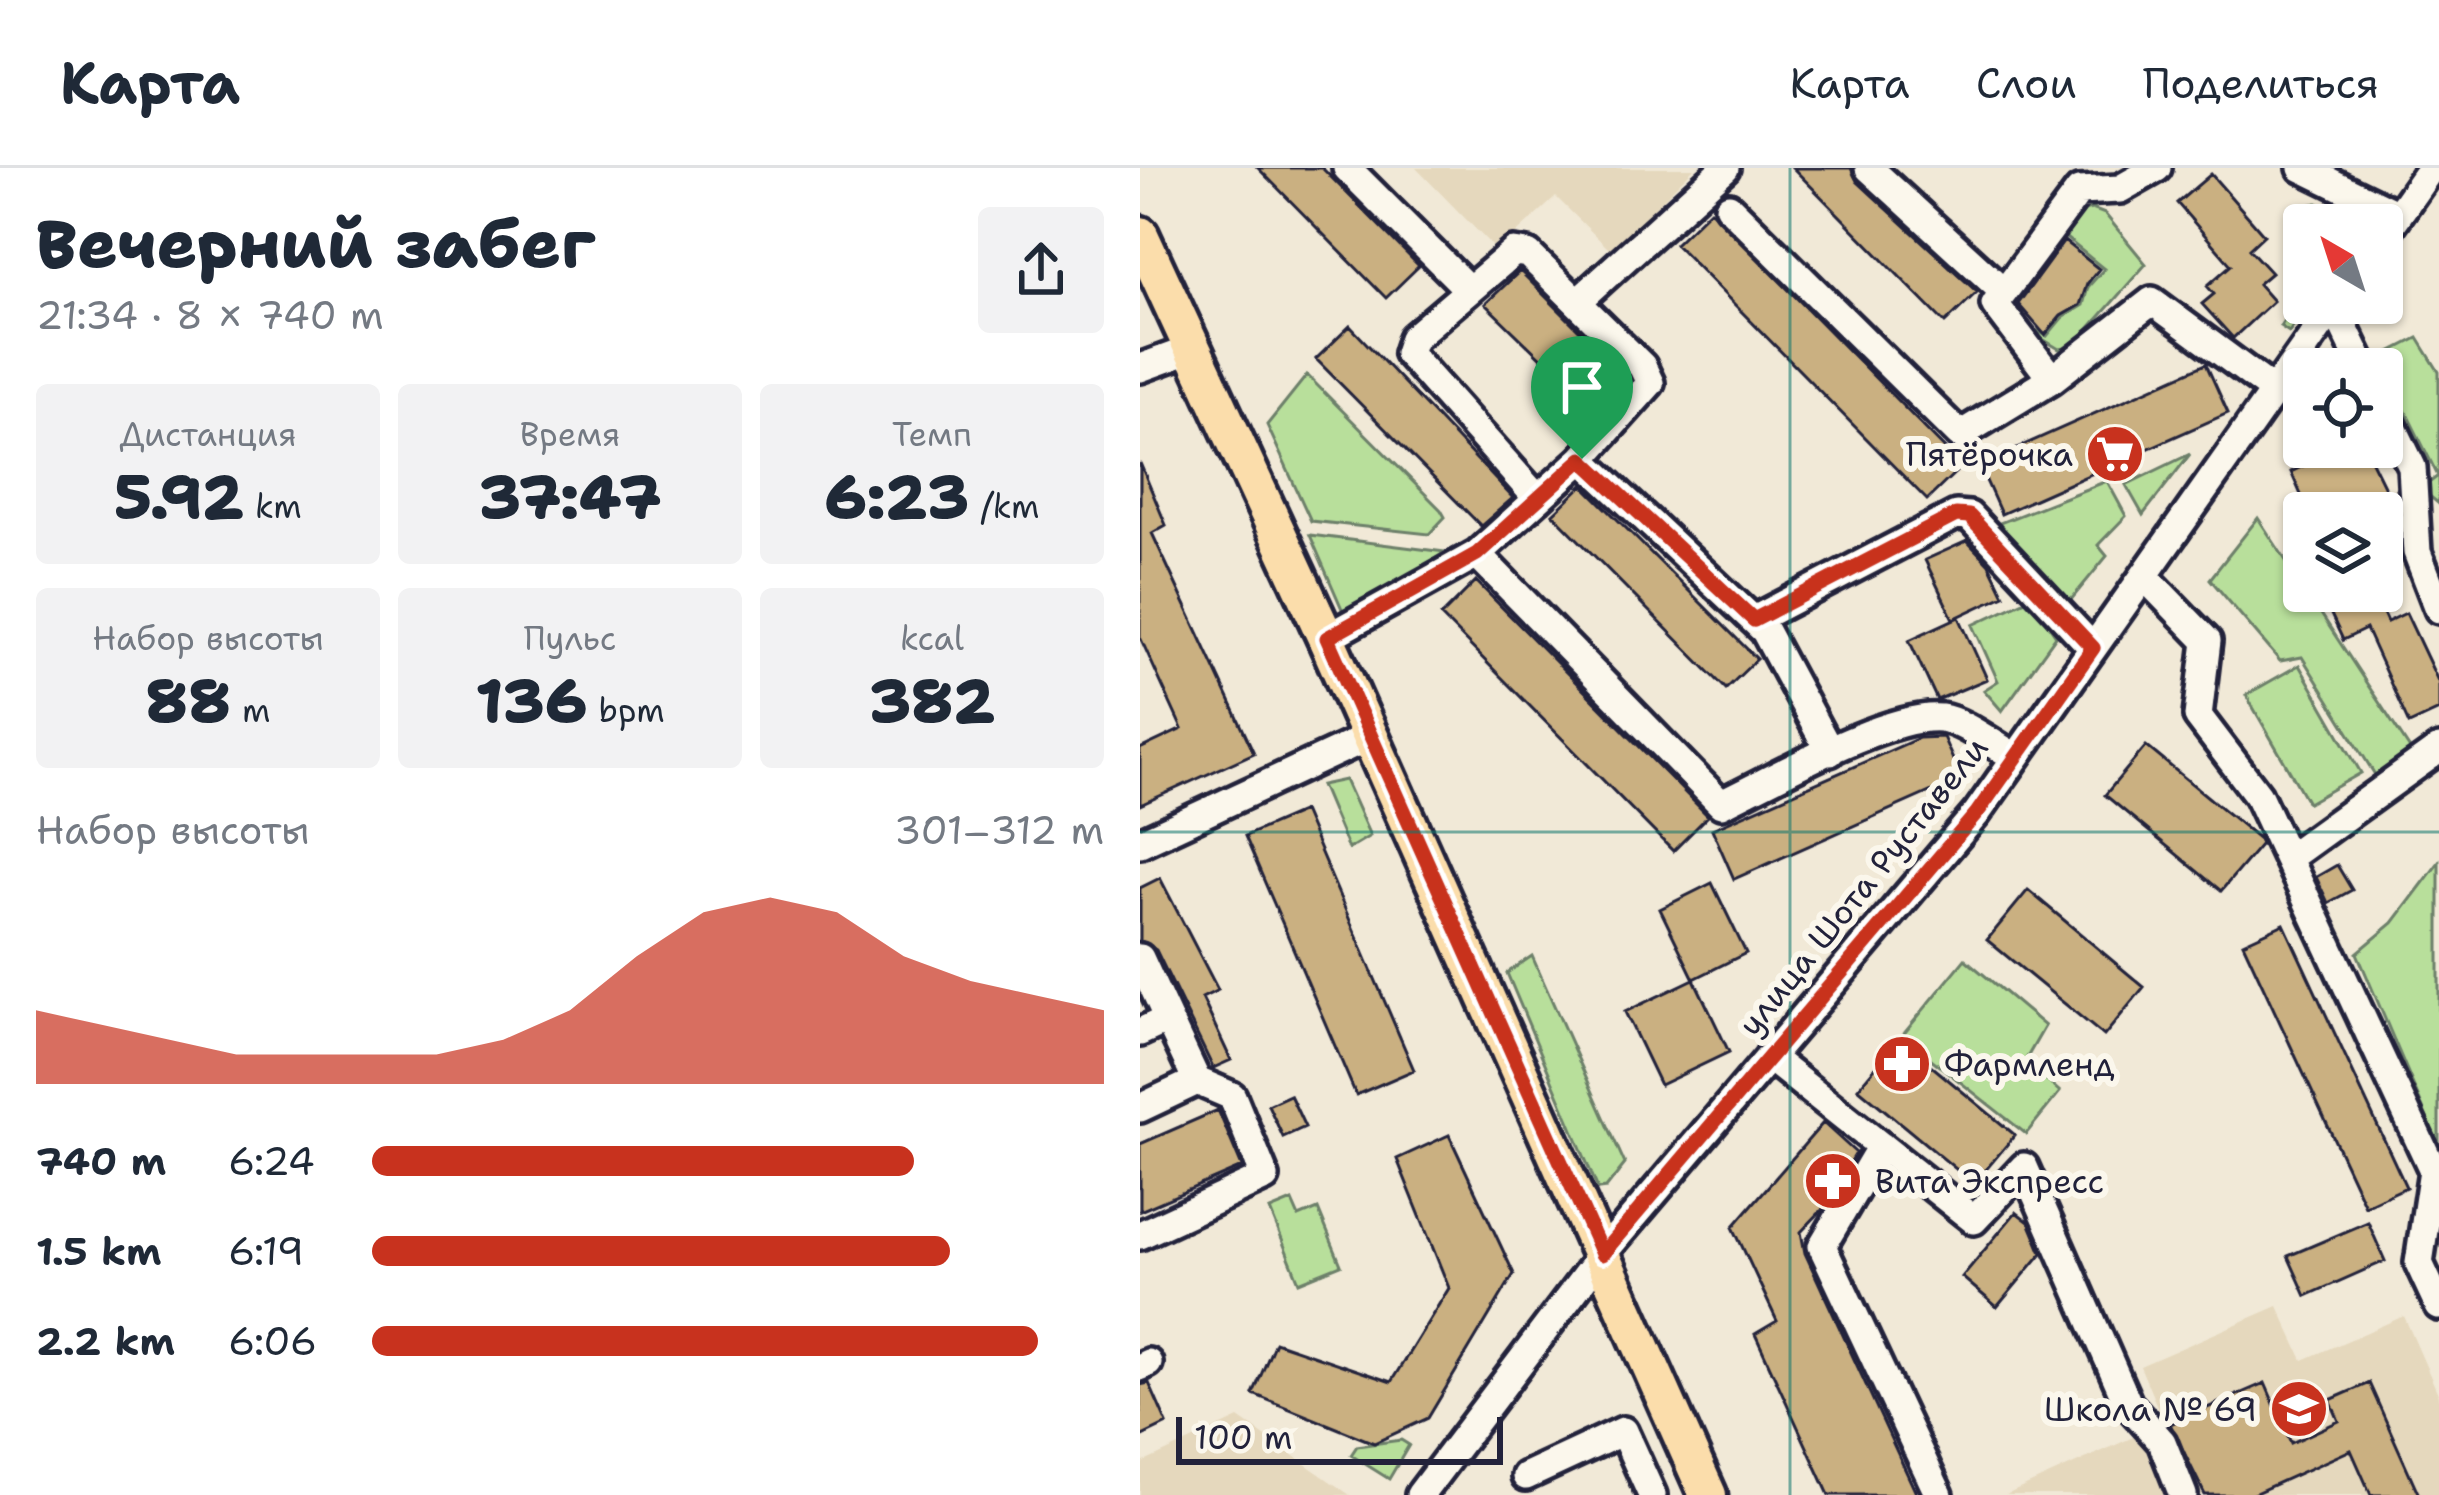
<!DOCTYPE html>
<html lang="ru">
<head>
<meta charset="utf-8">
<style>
  :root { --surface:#fff; --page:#f2f2f3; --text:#1f2937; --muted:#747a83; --line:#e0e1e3; --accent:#c8321e }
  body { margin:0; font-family:"Shantell Sans",sans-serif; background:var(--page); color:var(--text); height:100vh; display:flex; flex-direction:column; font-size:45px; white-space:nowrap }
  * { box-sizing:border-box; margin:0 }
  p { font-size:39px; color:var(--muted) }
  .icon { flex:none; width:66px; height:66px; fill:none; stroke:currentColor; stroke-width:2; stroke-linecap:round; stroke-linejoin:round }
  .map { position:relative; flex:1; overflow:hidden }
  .details { display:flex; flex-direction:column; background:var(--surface); width:1140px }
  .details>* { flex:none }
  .needle { width:78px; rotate:321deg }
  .controls { position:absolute; left:1143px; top:36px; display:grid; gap:24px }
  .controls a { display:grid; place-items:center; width:120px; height:120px; border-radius:12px; background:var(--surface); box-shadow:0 3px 9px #0004; font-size:60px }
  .scale { position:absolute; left:36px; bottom:30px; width:327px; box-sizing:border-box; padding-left:12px; border:6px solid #22223b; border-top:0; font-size:33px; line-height:42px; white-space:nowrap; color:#22223b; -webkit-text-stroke:9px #fbf7ec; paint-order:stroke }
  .pin { position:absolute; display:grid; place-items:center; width:102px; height:102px; color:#fff; margin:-123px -51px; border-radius:50% 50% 50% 0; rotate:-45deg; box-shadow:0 0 12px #0007 }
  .pin .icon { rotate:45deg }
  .round { display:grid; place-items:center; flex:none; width:126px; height:126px; border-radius:12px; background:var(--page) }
  .overview { display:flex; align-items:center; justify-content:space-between; height:204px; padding:0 36px }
  h1 { font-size:66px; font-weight:800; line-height:90px }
  .figures { display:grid; grid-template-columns:repeat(3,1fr); gap:18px; height:204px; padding:12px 36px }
  .figures div { display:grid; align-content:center; border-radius:12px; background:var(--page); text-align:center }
  .figures b { font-size:60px; font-weight:800 }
  .figures small { font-size:33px; font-weight:400 }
  .figures p { font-size:33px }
  .chart { height:336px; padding:24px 36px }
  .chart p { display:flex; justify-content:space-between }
  .chart svg { width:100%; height:216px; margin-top:12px; fill:var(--accent); opacity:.7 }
  ul { padding:0 36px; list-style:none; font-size:39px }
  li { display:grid; grid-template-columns:192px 144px 1fr; align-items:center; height:90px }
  li i { height:30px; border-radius:15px; background:var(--accent) }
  header { display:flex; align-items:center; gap:72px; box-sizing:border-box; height:168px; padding:0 60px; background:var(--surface); border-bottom:3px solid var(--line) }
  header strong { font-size:57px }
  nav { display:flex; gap:66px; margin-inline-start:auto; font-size:42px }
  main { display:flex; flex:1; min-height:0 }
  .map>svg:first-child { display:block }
  .built { fill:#e5d8bd }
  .green { fill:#b8df9b; stroke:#6d806b; stroke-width:3 }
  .building { fill:#cab081; stroke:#22223b; stroke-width:3 }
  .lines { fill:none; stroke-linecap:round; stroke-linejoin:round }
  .minor-casing { stroke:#22223b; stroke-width:36 }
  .major-casing { stroke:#22223b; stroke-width:45 }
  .minor { stroke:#fbf7ec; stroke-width:27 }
  .major { stroke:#fbddab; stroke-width:36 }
  .route-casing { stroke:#fff; stroke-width:24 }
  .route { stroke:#c8321e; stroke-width:15 }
  .grid { fill:none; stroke:#0f766e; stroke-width:3; stroke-opacity:0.55 }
  .labels { text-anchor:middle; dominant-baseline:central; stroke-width:12; stroke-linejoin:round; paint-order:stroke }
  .poi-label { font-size:33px; fill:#22223b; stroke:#fbf7ec; text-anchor:end }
  .street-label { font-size:33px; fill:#22223b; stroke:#fbf7ec }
</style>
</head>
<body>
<header>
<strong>Карта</strong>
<nav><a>Карта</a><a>Слои</a><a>Поделиться</a></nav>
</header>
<main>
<section class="details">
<div class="overview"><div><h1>Вечерний забег</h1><p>21:34 · 8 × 740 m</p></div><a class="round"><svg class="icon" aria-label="share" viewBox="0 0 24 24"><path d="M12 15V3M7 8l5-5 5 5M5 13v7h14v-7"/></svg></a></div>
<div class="figures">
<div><p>Дистанция</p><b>5.92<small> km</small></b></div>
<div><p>Время</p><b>37:47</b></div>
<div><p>Темп</p><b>6:23<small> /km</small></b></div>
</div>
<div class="figures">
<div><p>Набор высоты</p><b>88<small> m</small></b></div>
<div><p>Пульс</p><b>136<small> bpm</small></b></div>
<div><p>kcal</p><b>382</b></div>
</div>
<div class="chart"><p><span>Набор высоты</span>301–312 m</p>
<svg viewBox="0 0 160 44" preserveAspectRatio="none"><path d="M0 44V29L10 32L20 35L30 38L40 38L50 38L60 38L70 35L80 29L90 18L100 9L110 6L120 9L130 18L140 23L150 26L160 29V44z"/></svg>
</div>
<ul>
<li><b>740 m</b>6:24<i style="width:74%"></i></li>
<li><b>1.5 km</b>6:19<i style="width:79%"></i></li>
<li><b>2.2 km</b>6:06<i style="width:91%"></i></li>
</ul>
</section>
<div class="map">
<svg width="1299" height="1327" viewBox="0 0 1299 1327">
  <rect width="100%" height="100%" fill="#f1e9d7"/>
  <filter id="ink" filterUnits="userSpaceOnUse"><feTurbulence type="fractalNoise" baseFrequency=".00833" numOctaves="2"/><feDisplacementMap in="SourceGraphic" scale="24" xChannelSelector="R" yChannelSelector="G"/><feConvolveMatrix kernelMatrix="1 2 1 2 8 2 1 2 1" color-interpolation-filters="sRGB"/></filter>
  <g filter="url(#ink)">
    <path class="built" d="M276,0H554L471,83L416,29L357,83Z
      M1138,1138L1163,1192L1264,1148L1299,1228V1327H866L1024,1255L1000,1198Z
      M99,1250L210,1327H0V1296Z"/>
    <path class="green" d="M1177,35L1216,57H1164V135H1169L1149,164L1140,158L1157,133L1145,62L1152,40Z
      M952,41L965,46L1006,96L933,179L919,181L896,167L898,163L907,168L922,150L943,137L948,119L964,101L921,66L938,44Z
      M1278,170L1299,204V336L1281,321L1298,308L1239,190Z
      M167,207L301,342L305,349L289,366L171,353L127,257Z
      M1050,286L1003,347L986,317Z
      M967,313L986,348L958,377L967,388L930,433L857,356Z
      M1118,350L1271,583L1237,610L1162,489L1140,493L1070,411Z
      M170,367L305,384L206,450Z
      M890,430L916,468L862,543L844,522L858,513L833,457Z
      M1159,497L1221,605L1168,635L1106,527Z
      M205,612L230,668L208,681L181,617Z
      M1299,694V978L1217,785L1253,755Z
      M392,788L485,996L466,1020L458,1021L367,805Z
      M825,791L905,858L885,893L920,924L886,966L762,868Z
      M152,1033L159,1049L178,1041L201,1097L159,1114L130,1042Z
      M261,1272L269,1277L249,1311L211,1287L217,1278Z"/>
    <path class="building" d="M118,0H182L279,98L246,130Z
      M653,0H711L717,13L837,124L805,155Z
      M1071,6L1124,67L1109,81L1131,105L1118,116L1133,133L1093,170L1062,136L1074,126L1067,118L1091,97L1037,35Z
      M570,42L822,298L787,332L535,76Z
      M924,73L959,101L947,116L940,137L921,148L905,167L878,136Z
      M380,103L489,212L446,259L430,243L442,230L345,136Z
      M210,158L373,330L341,358L176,191Z
      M1066,196L1088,245L861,346L839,297Z
      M1203,279H1225L1249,328L1211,345H1169L1151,304Z
      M0,295L26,357L12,365L114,585L0,637V581L42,561L0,469Z
      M443,317L617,491L586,521L413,346Z
      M827,373L849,396L864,427L813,451L785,392Z
      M336,413L568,648L533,683L301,448Z
      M1180,423H1233L1247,454L1266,445L1299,515V542L1269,556L1226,461L1203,472Z
      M819,449L847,511L797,532L769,472Z
      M803,569L821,610L594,711L572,661L779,570Z
      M1006,578L1119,671L1121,676L1081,723L965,627Z
      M163,643L274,902L216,927L105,668Z
      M1197,697L1212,722L1188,735L1176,709Z
      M20,710L78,822L62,830L91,892L73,900L16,782L0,772V720Z
      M572,715L606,785L554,811L520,741Z
      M888,722L1004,819L964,868L847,772Z
      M1144,756L1266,1019L1225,1038L1103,775Z
      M554,811L589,884L520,917L485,844Z
      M759,871L875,967L834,1016L718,920Z
      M150,927L165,959L143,969L128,937Z
      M78,942L102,999L0,1043V976Z
      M683,955L716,985L682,1042L661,1064L665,1085L777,1327H689L615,1166L637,1153L593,1059Z
      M309,967L374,1106L288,1250L234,1275L113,1226L135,1174L251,1214L309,1120L257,991Z
      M876,1044L889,1054L902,1085L857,1139L822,1109Z
      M1228,1054L1245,1093L1166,1128L1148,1088Z
      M9,1215L27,1256L0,1269V1217Z
      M1125,1215L1151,1275L1199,1253L1190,1232L1229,1215L1279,1327H1231L1211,1282L1111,1327H1065L1030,1256Z"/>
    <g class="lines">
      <g class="minor-casing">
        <path id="minor" d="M207,0L329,122
          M729,0L864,124
          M1162,0L1258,47
          M589,39L820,267L912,211L1012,133L1134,223
          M1242,70L1291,0
          M437,134L585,0
          M1194,138L1224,201
          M0,200L52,181
          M912,211L855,136L939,23L980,21L1017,0
          M1242,237L1272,299L1277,384L1299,441
          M398,331L268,185L273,170L374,84L388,86L502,198L510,215L442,291
          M337,386L581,636C632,612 747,545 801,550C824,553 854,578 876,589
          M1005,409L1067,473L1058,548L1118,627L1293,1002L1279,1095L1299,1138
          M614,452L816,347L829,348L953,480
          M186,470L337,386L442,291L625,463L690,584
          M0,675L228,569
          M1148,690L1299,581
          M0,790L28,851L0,864
          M28,851L57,913
          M629,889L834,1052L884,999L988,1236L1022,1274L1043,1327
          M0,940L57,913L92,928L125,1009L0,1067
          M741,978L682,1078L799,1327
          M0,1199L8,1195
          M386,1308L483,1263L512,1327
          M280,1327L462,1086L837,645L1196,135"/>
      </g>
      <g class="major-casing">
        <path id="major" d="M0,67L186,470L568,1327"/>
      </g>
      <use href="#minor" class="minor"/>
      <use href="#major" class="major"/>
    </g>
  </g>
  <g class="lines" filter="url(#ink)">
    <g class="route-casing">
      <path id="route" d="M442,291L614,452L816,347L829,348L953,480L837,645L462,1086L187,470L337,386Z"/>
    </g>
    <use href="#route" class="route"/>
  </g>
  <path class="grid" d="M650,0V1327M0,664H1299"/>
  <defs>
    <g id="supermarket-disc" transform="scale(3)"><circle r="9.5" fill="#c8321e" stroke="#fbf7ec"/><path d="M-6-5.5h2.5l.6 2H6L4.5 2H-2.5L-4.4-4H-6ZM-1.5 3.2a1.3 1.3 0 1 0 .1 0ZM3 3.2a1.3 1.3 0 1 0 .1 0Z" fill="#fff"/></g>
    <g id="pharmacy-disc" transform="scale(3)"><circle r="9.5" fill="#c8321e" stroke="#fbf7ec"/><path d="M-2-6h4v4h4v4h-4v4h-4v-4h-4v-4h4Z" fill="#fff"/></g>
    <g id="school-disc" transform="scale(3)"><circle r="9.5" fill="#c8321e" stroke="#fbf7ec"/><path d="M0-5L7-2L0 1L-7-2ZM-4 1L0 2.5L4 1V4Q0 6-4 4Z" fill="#fff"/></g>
  </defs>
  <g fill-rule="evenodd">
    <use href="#supermarket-disc" x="975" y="286"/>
    <use href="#pharmacy-disc" x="762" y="896"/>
    <use href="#pharmacy-disc" x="693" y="1013"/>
    <use href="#school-disc" x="1159" y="1241"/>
  </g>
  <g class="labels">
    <g class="poi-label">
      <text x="933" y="286">Пятёрочка</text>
      <text x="804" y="896" text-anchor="start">Фармленд</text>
      <text x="735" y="1013" text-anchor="start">Вита Экспресс</text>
      <text x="1117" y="1241">Школа № 69</text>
    </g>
    <g class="street-label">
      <text transform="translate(723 718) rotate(-51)">улица Шота Руставели</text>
    </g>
  </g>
</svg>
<div class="controls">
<a><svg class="needle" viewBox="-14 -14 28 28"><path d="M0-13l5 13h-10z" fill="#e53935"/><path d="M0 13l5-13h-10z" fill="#747a83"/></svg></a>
<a><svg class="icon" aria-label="locate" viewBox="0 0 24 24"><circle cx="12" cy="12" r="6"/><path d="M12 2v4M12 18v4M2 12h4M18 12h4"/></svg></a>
<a><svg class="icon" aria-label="layers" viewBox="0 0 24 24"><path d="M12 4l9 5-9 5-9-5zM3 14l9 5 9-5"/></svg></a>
</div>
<div class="scale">100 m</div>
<div class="pin" style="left:442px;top:291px;background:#1e9e55"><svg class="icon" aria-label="arrive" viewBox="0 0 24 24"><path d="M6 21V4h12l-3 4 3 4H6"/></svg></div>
</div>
</main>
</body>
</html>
